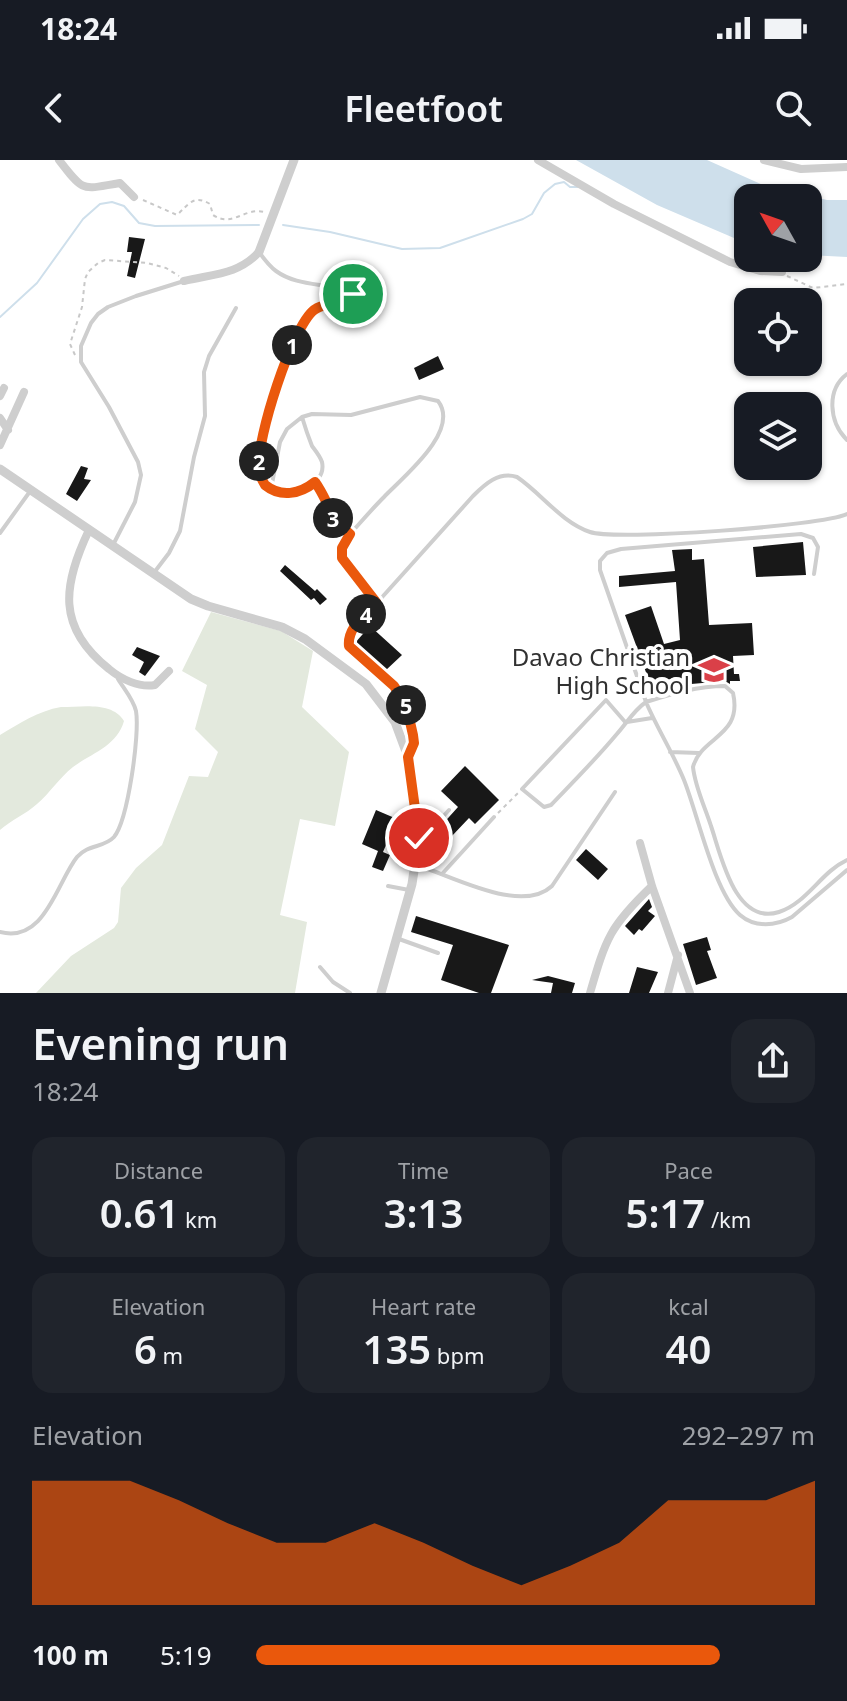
<!DOCTYPE html>
<html lang="en">
<head>
<meta charset="utf-8">
<style>
  :root { --surface:#171b24; --page:#20242c; --text:#f1f3f6; --muted:#9ea1a6; --accent:#ea580c }
  body { margin:0; font-family:"Noto Sans",sans-serif; background:var(--page); color:var(--text); height:100vh; display:flex; flex-direction:column; font-size:30px; white-space:nowrap }
  * { box-sizing:border-box; margin:0 }
  p { font-size:26px; color:var(--muted) }
  .icon { flex:none; width:44px; height:44px; fill:none; stroke:currentColor; stroke-width:2; stroke-linecap:round; stroke-linejoin:round }
  .map { position:relative; height:833px; overflow:hidden }
  .panel { display:flex; flex-direction:column; background:var(--surface); flex:1 }
  .panel>* { flex:none }
  .needle { width:52px; rotate:310deg }
  .tools { position:absolute; left:734px; top:24px; display:grid; gap:16px }
  .tools a { display:grid; place-items:center; width:88px; height:88px; border-radius:16px; background:var(--surface); box-shadow:0 2px 6px #0004; font-size:40px }
  .pin { position:absolute; display:grid; place-items:center; width:68px; height:68px; color:#fff; margin:-34px; border:4px solid #fff; border-radius:50%; box-shadow:0 2px 8px #0007 }
  .km { position:absolute; width:40px; height:40px; margin:-20px; border-radius:50%; background:#222; color:#fff; font-size:22px; line-height:40px; text-align:center }
  .round { display:grid; place-items:center; flex:none; width:84px; height:84px; border-radius:24px; background:var(--page) }
  .summary { display:flex; align-items:center; justify-content:space-between; height:136px; padding:0 32px }
  h1 { font-size:44px; font-weight:600; line-height:60px }
  .metrics { display:grid; grid-template-columns:repeat(3,1fr); gap:12px; height:136px; padding:8px 32px }
  .metrics div { display:grid; align-content:center; border-radius:20px; background:var(--page); text-align:center }
  .metrics b { font-size:40px; font-weight:600 }
  .metrics small { font-size:22px; font-weight:400 }
  .metrics p { font-size:22px }
  .chart { height:224px; padding:16px 32px }
  .chart p { display:flex; justify-content:space-between }
  .chart svg { width:100%; height:144px; margin-top:8px; fill:var(--accent); opacity:.7 }
  ul { padding:0 32px; list-style:none; font-size:26px }
  li { display:grid; grid-template-columns:128px 96px 1fr; align-items:center; height:60px }
  li i { height:20px; border-radius:10px; background:var(--accent) }
  .status { display:flex; justify-content:space-between; align-items:center; height:56px; padding:0 40px; background:var(--surface); direction:ltr }
  .status svg { height:22px; fill:currentColor }
  header { display:flex; justify-content:space-between; align-items:center; height:104px; padding:0 32px; background:var(--surface); font-size:36px; font-weight:600 }
  .map>svg:first-child { display:block }
  .green { fill:#e3e9dd }
  .water { fill:#cedfeb }
  .lines { fill:none; stroke-linecap:round; stroke-linejoin:round }
  .stream { stroke:#cedfeb; stroke-width:2 }
  .building { fill:#181818 }
  .path { stroke:#c8c8c8; stroke-width:2; stroke-dasharray:4 4; stroke-linecap:butt }
  .service { stroke:#cecece; stroke-width:4 }
  .minor { stroke:#cecece; stroke-width:8 }
  .tertiary { stroke:#cecece; stroke-width:9 }
  .route-casing { stroke:#fff; stroke-width:16 }
  .route { stroke:#ea580c; stroke-width:10 }
  .labels { text-anchor:middle; dominant-baseline:central; stroke-width:8; stroke-linejoin:round; paint-order:stroke }
  .poi-label { font-size:24px; fill:#313131; stroke:#fff; text-anchor:end }
</style>
</head>
<body>
<div class="status"><b>18:24</b><svg viewBox="0 0 49 12"><path d="M0 12V9h3v3zM5 12V6h3v6zM10 12V3h3v9zM15 12V0h3v12zM26 1h20v11H26zM47 4h2v5h-2z"/></svg></div>
<header><svg class="icon" aria-label="back" viewBox="0 0 24 24"><path d="M15 5l-7 7 7 7"/></svg>Fleetfoot<svg class="icon" aria-label="search" viewBox="0 0 24 24"><circle cx="10" cy="10" r="6"/><path d="M15 15l6 6"/></svg></header>
<div class="map">
<svg width="847" height="833" viewBox="0 0 847 833">
  <rect width="100%" height="100%" fill="#fff"/>
  <path class="green" d="M211,452L281,471L313,491L302,547L349,592L335,666L300,659L280,755L307,762L295,833H36L71,796L114,768L118,762L121,728L136,708L162,685L189,616L208,617L218,592L195,569L207,525L182,511Z
    M61,547C82,547 112,541 124,561C117,586 92,593 73,607C59,618 50,633 37,644C26,654 11,660 0,670V575C20,563 38,551 61,547Z"/>
  <path class="water" d="M576,0H707L763,25L827,40H847V97L808,95V38H748V84L657,45Z"/>
  <g class="lines">
    <path class="stream" d="M283,65L330,72L402,89L440,88L523,59L532,54L544,33L555,24L564,22L570,27H578
      M0,157L37,123L83,59L100,44L112,42L124,46L139,63L155,66L259,65"/>
  </g>
  <path class="building" d="M129,77L145,79L135,118L127,116L132,92H127Z
    M438,196L444,209L419,220L414,208Z
    M81,306L88,308L84,319L91,320L77,341L66,334Z
    M803,382L806,415L756,417L753,387Z
    M692,389V400L704,399L709,465L752,463L754,495L733,496L734,514H739L740,521H730V524L725,521L680,525L676,517L651,526L625,455L651,446L664,484L680,480L676,422L619,427V416L675,411L672,390Z
    M285,405L315,431L317,429L327,439L320,445L314,438L311,440L280,411Z
    M370,466L402,495L385,511L354,484Z
    M137,487L160,496L145,516L139,512L144,502L132,495Z
    M465,606L499,640L475,664L469,658L451,677L440,667L458,647L441,631Z
    M376,650L397,659L383,692L390,695L383,711L372,707L378,691L362,684Z
    M586,689L608,709L598,720L576,700Z
    M649,739L652,747L648,751L655,756L642,771L639,769L634,775L625,766Z
    M416,756L509,785L491,833H479L441,820L453,785L411,772Z
    M707,777L711,790L707,791L717,818L696,825L683,784Z
    M637,807L658,812L649,833H629Z
    M548,816L575,823L572,833H551L553,823L532,820Z"/>
  <g class="lines">
    <path class="path" d="M143,40L177,55C189,44 194,34 210,44L213,55C232,68 245,47 264,52
      M787,116L813,128L847,124
      M75,195L70,184L82,147L85,119L88,112L98,103L105,100L147,103L166,108L179,116
      M318,326L332,356L346,371
      M498,653L519,632"/>
    <path class="service" d="M259,92C264,99 269,106 276,111C303,131 344,119 369,144L363,150C347,150 330,139 315,149C291,167 247,296 263,322C277,344 328,330 322,302C320,296 315,290 312,286C308,276 305,267 302,257
      M847,214C826,230 829,262 847,280
      M271,329L280,282L287,269L302,257L312,254L351,255L420,237L438,241C461,271 402,318 384,337C372,349 361,362 350,374C346,380 341,386 341,393C342,406 367,432 376,442
      M0,373L31,330
      M113,385L135,342L141,315L138,302L109,247L81,202V186L91,163L98,154L108,147L136,136L184,121
      M153,414L169,393L180,371L194,297L205,256L204,212L209,196L236,148
      M627,562L652,558
      M626,563L606,540L522,629L544,647L551,645C573,622 596,599 616,575C627,563 633,551 646,542L600,410V401L607,393L621,389L801,374L813,378L818,387L814,414
      M670,592L699,593
      M410,594C415,583 413,575 410,563C401,526 381,514 353,490L349,486V474L473,336C485,324 499,311 517,317C542,334 561,362 590,372C616,381 822,366 847,354
      M419,668L439,661L449,650
      M401,685L417,692
      M847,700C821,712 807,743 779,752C735,766 721,695 711,666C705,647 695,627 693,607C701,576 743,577 733,533L725,526C698,526 671,534 646,542C657,568 673,593 684,620C698,655 714,732 740,755C755,768 776,766 792,757L847,710
      M416,705C451,715 521,755 552,726L615,632
      M442,714L494,657
      M388,726L409,730
      M0,772C45,784 57,722 77,697C88,684 104,688 114,677C128,660 140,573 136,551C133,539 124,529 118,519
      M399,779L438,793
      M320,807L333,822L350,833"/>
    <path class="minor" d="M59,0C85,34 82,29 120,23L134,37
      M538,0L614,44L730,102L760,111L782,112
      M764,0L801,9L847,7
      M184,121C212,114 238,115 259,92
      M0,236L4,228
      M0,258L8,270
      M0,285L24,232
      M89,370C63,425 56,467 109,509C121,519 139,528 155,525L169,511
      M640,683L652,726L690,833
      M590,833C606,778 610,766 652,726
      M668,833L678,795"/>
    <path class="tertiary" d="M259,92L294,0
      M0,309L191,439L208,446L282,467L305,479L366,524L395,562L408,597L419,678L412,724L381,833"/>
  </g>
  <g class="lines">
    <g class="route-casing">
      <path id="route" d="M353,134L367,141L368,148C350,155 331,137 314,150C292,167 256,280 259,308C259,315 262,320 265,325C281,338 300,334 315,322C328,340 331,360 350,374L342,388V398L376,442C365,455 347,468 349,486L394,526L406,544L413,575L414,583L408,597L419,678"/>
    </g>
    <use href="#route" class="route"/>
  </g>
  <defs>
    <g id="school-bare" transform="scale(2.4)"><path d="M0-5L7-2L0 1L-7-2ZM-4 1L0 2.5L4 1V4Q0 6-4 4Z" fill="#da4048" stroke="#fff" stroke-width="2.5" paint-order="stroke"/></g>
  </defs>
  <g fill-rule="evenodd">
    <use href="#school-bare" x="714" y="510"/>
  </g>
  <g class="labels">
    <g class="poi-label">
      <text x="690" y="496">Davao Christian<tspan x="690" dy="28">High School</tspan></text>
    </g>
  </g>
</svg>
<div class="tools">
<a><svg class="needle" viewBox="-14 -14 28 28"><path d="M0-13l5 13h-10z" fill="#e53935"/><path d="M0 13l5-13h-10z" fill="#9ea1a6"/></svg></a>
<a><svg class="icon" aria-label="locate" viewBox="0 0 24 24"><circle cx="12" cy="12" r="6"/><path d="M12 2v4M12 18v4M2 12h4M18 12h4"/></svg></a>
<a><svg class="icon" aria-label="layers" viewBox="0 0 24 24"><path d="M12 4l9 5-9 5-9-5zM3 14l9 5 9-5"/></svg></a>
</div>
<div class="pin" style="left:353px;top:134px;background:#1e9e55"><svg class="icon" aria-label="arrive" viewBox="0 0 24 24"><path d="M6 21V4h12l-3 4 3 4H6"/></svg></div>
<div class="pin" style="left:419px;top:678px;background:#d93025"><svg class="icon" aria-label="check" viewBox="0 0 24 24"><path d="M5 12l5 5 9-10"/></svg></div>
<b class="km" style="left:292px;top:185px">1</b>
<b class="km" style="left:259px;top:301px">2</b>
<b class="km" style="left:333px;top:358px">3</b>
<b class="km" style="left:366px;top:454px">4</b>
<b class="km" style="left:406px;top:545px">5</b>
</div>
<section class="panel">
<div class="summary"><div><h1>Evening run</h1><p>18:24</p></div><a class="round"><svg class="icon" aria-label="share" viewBox="0 0 24 24"><path d="M12 15V3M7 8l5-5 5 5M5 13v7h14v-7"/></svg></a></div>
<div class="metrics">
<div><p>Distance</p><b>0.61<small> km</small></b></div>
<div><p>Time</p><b>3:13</b></div>
<div><p>Pace</p><b>5:17<small> /km</small></b></div>
</div>
<div class="metrics">
<div><p>Elevation</p><b>6<small> m</small></b></div>
<div><p>Heart rate</p><b>135<small> bpm</small></b></div>
<div><p>kcal</p><b>40</b></div>
</div>
<div class="chart"><p><span>Elevation</span>292–297 m</p>
<svg viewBox="0 0 160 44" preserveAspectRatio="none"><path d="M0 44V6L10 6L20 6L30 12L40 19L50 25L60 25L70 19L80 25L90 32L100 38L110 32L120 25L130 12L140 12L150 12L160 6V44z"/></svg>
</div>
<ul>
<li><b>100 m</b>5:19<i style="width:83%"></i></li>
</ul>
</section>
</body>
</html>
